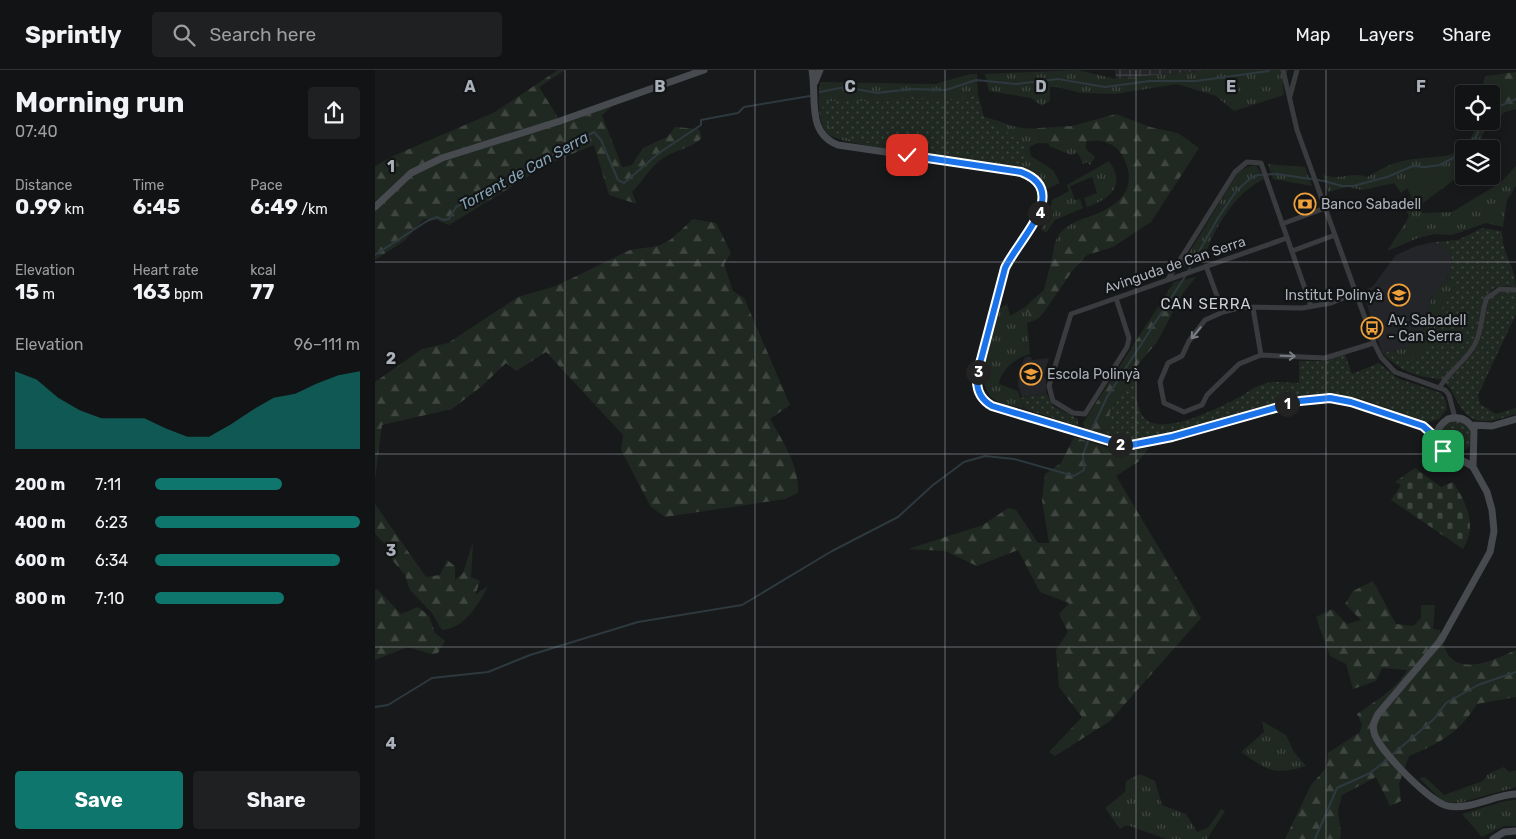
<!DOCTYPE html>
<html lang="en">
<head>
<meta charset="utf-8">
<style>
  :root { --surface:#121314; --page:#1f2022; --text:#f1f3f6; --muted:#9c9ea0; --line:#313234; --accent:#0f766e }
  body { margin:0; font-family:Rubik,sans-serif; background:var(--page); color:var(--text); height:100vh; display:flex; flex-direction:column; font-size:19px; white-space:nowrap }
  * { box-sizing:border-box; margin:0 }
  p { font-size:16px; color:var(--muted) }
  .icon { flex:none; width:28px; height:28px; fill:none; stroke:currentColor; stroke-width:2; stroke-linecap:round; stroke-linejoin:round }
  .map { position:relative; flex:1; overflow:hidden }
  .drawer { display:flex; flex-direction:column; background:var(--surface); width:375px }
  .drawer>* { flex:none }
  .buttons { position:absolute; left:1080px; top:15px; display:grid; gap:10px }
  .buttons a { display:grid; place-items:center; width:45px; height:45px; border-radius:5px; background:var(--surface); box-shadow:0 2px 8px #0003,0 0 0 1px var(--line); font-size:25px }
  .pin { position:absolute; display:grid; place-items:center; width:42px; height:42px; color:#fff; margin:-21px; border-radius:10px; box-shadow:0 2px 8px #0006 }
  .km { position:absolute; width:25px; height:25px; margin:-12px; border-radius:50%; background:#222; color:#fff; font-size:14px; line-height:25px; text-align:center }
  .round { display:grid; place-items:center; flex:none; width:52px; height:52px; border-radius:5px; background:var(--page) }
  .summary { display:flex; align-items:center; justify-content:space-between; height:85px; padding:0 15px }
  h1 { font-size:28px; font-weight:700; line-height:38px }
  .figures { display:grid; grid-template-columns:repeat(3,1fr); gap:8px; height:85px; padding:5px 15px }
  .figures div { display:grid; align-content:center }
  .figures b { font-size:21px; font-weight:700 }
  .figures small { font-size:14px; font-weight:400 }
  .figures p { font-size:14px }
  .chart { height:140px; padding:10px 15px }
  .chart p { display:flex; justify-content:space-between }
  .chart svg { width:100%; height:90px; margin-top:5px; fill:var(--accent); opacity:.7 }
  .action { display:flex; gap:10px; margin-top:auto; padding:10px 15px }
  .action a { flex:1; height:58px; border-radius:5px; background:var(--accent); color:#fff; font-size:20px; font-weight:700; line-height:58px; text-align:center }
  .action a+a { background:var(--page); color:var(--text) }
  ul { padding:0 15px; list-style:none; font-size:16px }
  li { display:grid; grid-template-columns:80px 60px 1fr; align-items:center; height:38px }
  li i { height:12px; border-radius:6px; background:var(--accent) }
  header { display:flex; align-items:center; gap:30px; box-sizing:border-box; height:70px; padding:0 25px; background:var(--surface); border-bottom:1px solid var(--line) }
  header strong { font-size:24px }
  nav { display:flex; gap:28px; margin-inline-start:auto; font-size:18px }
  .search { width:350px; height:45px; background:var(--page); display:flex; align-items:center; gap:12px; box-sizing:border-box; padding:0 18px; border-radius:5px; color:var(--muted); font-size:19px }
  main { display:flex; flex:1; min-height:0 }
  .map>svg:first-child { display:block }
  .built { fill:#242528 }
  .industrial { fill:url(#industrial-grid) }
  .grass { fill:url(#grass-tufts) }
  .forest { fill:url(#forest-firs) }
  .cemetery { fill:url(#cemetery-stones) }
  .park { fill:url(#park-dots) }
  .garden { fill:#202921 }
  .lines { fill:none; stroke-linecap:round; stroke-linejoin:round }
  .stream { stroke:#2e393f; stroke-width:2 }
  .street { stroke:#393b3f; stroke-width:5 }
  .secondary { stroke:#474a4f; stroke-width:7 }
  .oneway { stroke:#787c83 }
  .route-casing { stroke:#fff; stroke-width:10 }
  .route { stroke:#1a73e8; stroke-width:6 }
  .grid { fill:none; stroke:#abb1ba; stroke-width:1; stroke-opacity:0.55 }
  .labels { text-anchor:middle; dominant-baseline:central; stroke-width:4.5; stroke-linejoin:round; paint-order:stroke }
  .poi-label { font-size:14px; fill:#abb1ba; stroke:#131416; text-anchor:start }
  .street-label { font-size:14px; fill:#abb1ba; stroke:#131416 }
  .water-label { font-size:15px; font-style:italic; fill:#83a2b4; stroke:#131416 }
  .neighbourhood-label { font-size:15px; letter-spacing:1px; fill:#ccd0d6; stroke:#131416 }
  .grid-label { font-size:16px; text-anchor:middle; font-weight:bold; fill:#abb1ba; stroke:#131416; stroke-width:4.5; stroke-linejoin:round; paint-order:stroke }
</style>
</head>
<body>
<header>
<strong>Sprintly</strong>
<div class="search"><svg class="icon" aria-label="search" viewBox="0 0 24 24"><circle cx="10" cy="10" r="6"/><path d="M15 15l6 6"/></svg>Search here</div>
<nav><a>Map</a><a>Layers</a><a>Share</a></nav>
</header>
<main>
<section class="drawer">
<div class="summary"><div><h1>Morning run</h1><p>07:40</p></div><a class="round"><svg class="icon" aria-label="share" viewBox="0 0 24 24"><path d="M12 15V3M7 8l5-5 5 5M5 13v7h14v-7"/></svg></a></div>
<div class="figures">
<div><p>Distance</p><b>0.99<small> km</small></b></div>
<div><p>Time</p><b>6:45</b></div>
<div><p>Pace</p><b>6:49<small> /km</small></b></div>
</div>
<div class="figures">
<div><p>Elevation</p><b>15<small> m</small></b></div>
<div><p>Heart rate</p><b>163<small> bpm</small></b></div>
<div><p>kcal</p><b>77</b></div>
</div>
<div class="chart"><p><span>Elevation</span>96–111 m</p>
<svg viewBox="0 0 160 44" preserveAspectRatio="none"><path d="M0 44V6L10 10L20 19L30 25L40 29L50 29L60 29L70 34L80 38L90 38L100 32L110 25L120 19L130 17L140 12L150 8L160 6V44z"/></svg>
</div>
<ul>
<li><b>200 m</b>7:11<i style="width:62%"></i></li>
<li><b>400 m</b>6:23<i style="width:100%"></i></li>
<li><b>600 m</b>6:34<i style="width:90%"></i></li>
<li><b>800 m</b>7:10<i style="width:63%"></i></li>
</ul>
<div class="action"><a>Save</a><a>Share</a></div>
</section>
<div class="map">
<svg width="1141" height="769" viewBox="0 0 1141 769">
  <defs>
    <pattern id="industrial-grid" width="8" height="8" patternUnits="userSpaceOnUse" patternTransform="scale(1.25)"><rect width="8" height="8" fill="#242528"/><path d="M0 4h8M4 0v8" fill="none" stroke="#414245"/></pattern>
    <pattern id="grass-tufts" width="24" height="20" patternUnits="userSpaceOnUse" patternTransform="scale(1.25)"><rect width="24" height="20" fill="#202921"/><path d="M3 7l-1-3M5 7V3M7 7l1-3M15 17l-1-3M17 17v-4M19 17l1-3" fill="none" stroke="#3e463f"/></pattern>
    <pattern id="forest-firs" width="22" height="20" patternUnits="userSpaceOnUse" patternTransform="scale(1.25)"><rect width="22" height="20" fill="#202921"/><path d="M5 1l3.5 6h-7zM16 11l3.5 6h-7z" fill="#3e463f"/></pattern>
    <pattern id="cemetery-stones" width="16" height="16" patternUnits="userSpaceOnUse" patternTransform="scale(1.25)"><rect width="16" height="16" fill="#202921"/><path d="M2 7V4a2 2 0 0 1 4 0v3zM10 15v-3a2 2 0 0 1 4 0v3z" fill="#3e463f"/></pattern>
    <pattern id="park-dots" width="8" height="8" patternUnits="userSpaceOnUse" patternTransform="scale(1.25)"><rect width="8" height="8" fill="#202921"/><path d="M2 2h.1M6 6h.1" fill="none" stroke="#3e463f" stroke-width="1.8" stroke-linecap="round"/></pattern>
  </defs>
  <rect width="100%" height="100%" fill="#18191b"/>
  <path class="built" d="M1059,172L1071,177L1078,188L1077,198L1070,211L1056,228L1046,268L1034,278L1007,283L988,222L998,216L1021,185L1041,176Z
    M650,287H656L657,290L674,288L668,307L671,309V323L647,327L643,315L644,300Z"/>
  <path class="industrial" d="M740,0H833L741,9Z"/>
  <path class="grass" d="M702,0L741,9L833,0H913L908,15L909,25L859,41L841,26L802,14L740,24L706,23L682,17H675V31L667,36L656,28L614,21L610,4Z
    M595,4H602L603,25L579,30L535,27L503,31H447L479,71L645,94L628,59L609,47C631,52 641,61 664,58L663,73L654,77L656,86L678,100L685,113L672,119L655,100L644,97C615,93 467,77 453,64C441,52 444,27 445,12L560,14Z
    M1104,51L1111,58L1101,79H1089V97L1080,109L1048,133L1047,143L1077,142L1125,113L1141,96V116L1132,130L1128,157L1111,153L1077,165L1060,164L1043,168L1012,181L1034,147L1029,132L1070,107L1035,116L1026,123L1019,113L988,120L972,117L953,122L948,105C967,111 976,101 992,107C1003,101 1012,95 1024,92C1062,82 1086,98 1104,51Z
    M711,72V79L720,87L715,95L712,92L708,94L703,83L696,85L674,76V73L690,75Z
    M734,91C752,116 734,130 712,137L709,128L722,123L717,107L695,116L700,130L705,129L708,138L680,150L671,163L666,159L675,144L677,130L694,121L692,115Z
    M893,94L930,97L937,116L898,109Z
    M881,95L889,109C859,123 838,160 828,191L805,198L863,102L872,97Z
    M707,149L695,174L678,184C680,164 688,157 707,149Z
    M1072,208L1082,214L1066,240L1063,262L1056,279L1031,292L1019,281C1054,274 1046,258 1056,230C1059,222 1067,216 1072,208Z
    M632,234L635,246L650,237L658,251L652,253L655,284C642,287 626,299 624,314L643,321L649,339C640,336 628,335 620,330C595,314 618,262 624,239Z
    M887,651L911,665L919,682L931,696C897,706 893,700 866,682L889,662Z
    M1129,697L1134,702L1141,700V717L1084,733L1067,731L1044,708L1050,707L1069,725L1108,711L1113,704Z
    M765,704L780,711L787,735L811,744L822,762L833,758L846,739L850,741L832,769H791L752,755L745,759L730,738L750,722L751,711Z
    M1141,730V756H1129L1107,767L1087,744L1130,731Z"/>
  <path class="forest" d="M183,0H190L164,17L187,54L239,35L227,45L247,97L257,95L268,78L292,67L300,57L324,59L327,68C314,80 296,80 283,92C273,101 266,113 257,122L262,134L234,125L219,75L175,93L74,155L62,150L49,149L29,171L0,190V96L18,86L120,42Z
    M1141,2V39L1130,42L1111,58L1105,51H1116V24H1103L1111,6Z
    M741,44L775,57L803,63L824,78L776,152L738,177L712,185L698,200L669,242L664,248L658,251L650,237L669,220L678,184L695,174L707,149C734,141 765,125 750,91C747,84 742,77 735,74C720,66 706,75 690,75C681,74 672,73 663,73L664,58L697,56Z
    M318,149L341,153L356,183L349,194L358,221L369,228L415,335L395,349C407,370 425,397 423,423L410,429L290,447L276,437L246,380L248,365L171,282L141,301L131,293L107,316L77,339L7,355L0,410V312L47,279L73,273L143,227L181,216L255,180L283,176L295,170Z
    M821,207L808,223L782,272L761,297L735,342L732,365L710,359L708,353L799,212Z
    M699,367L746,382L774,378L763,392L741,406L826,548L735,651L680,686L674,682L707,647L684,617L681,580L693,562L684,544L694,533L665,522L643,480L602,496L570,481L533,479L608,455L633,438L641,440L663,473H674L667,430L670,404L686,393Z
    M0,434L51,507L65,505L72,490L80,496V510L88,503L98,472L96,507L105,511L100,525L113,516C104,534 89,559 67,560L57,543L35,520L30,505L18,491L12,476L0,464Z
    M998,511L1021,554L1038,556L1046,548V535H1060L1058,559L1065,560C1067,567 1068,577 1072,583C1087,607 1122,588 1141,580V627L1102,634C1084,663 1065,673 1034,686L1024,714L1026,731L1015,736L1001,707L967,725L963,740L966,763L965,769H910L936,715L952,697L953,683L985,662L987,654L982,644C999,632 1023,618 1032,600L1007,598L1001,611L978,619L971,594L955,586L941,547L957,539L972,554L986,550L970,534L978,521Z
    M2,519L26,544L43,537L54,546L60,563L70,571L63,583L56,584L33,577L0,590V520Z"/>
  <path class="cemetery" d="M1040,398L1066,417L1078,412C1091,432 1103,456 1088,479L1016,430L1026,415L1020,412Z"/>
  <path class="park" d="M603,25L609,47L628,59L649,76L652,91L645,94L479,71C456,62 449,57 447,31H503L535,27L579,30Z
    M1107,158L1127,161C1126,182 1141,198 1141,218C1133,215 1122,215 1115,222C1105,230 1107,251 1103,263C1096,283 1078,293 1068,310C1039,305 1029,304 1007,283L1019,281L1031,292L1056,278L1063,262L1066,240L1082,214L1072,208C1081,189 1079,180 1059,172L1083,170Z
    M1127,221L1141,222V244L1103,325L1105,334L1121,344L1141,338V344C1119,350 1100,360 1085,336C1079,327 1078,320 1070,313C1080,299 1095,290 1103,274C1110,259 1109,243 1115,228Z
    M970,284L977,304L1004,293L1022,308L1066,323L1071,331L1072,339L1064,349L1052,352L986,329L963,324L943,325L782,367L760,371L732,365L735,342L761,297C764,304 760,308 760,315C759,324 763,337 767,345C782,369 839,340 859,330C868,326 876,318 886,315C898,310 911,313 924,313V291H949Z
    M671,323L678,336L703,349V356L650,339L645,328Z
    M1065 367a16 16 0 1 1 32 0a16 16 0 1 1-32 0Z"/>
  <path class="garden" d="M1069,99L1070,107L1037,128L1032,118L1034,116L1030,107L1037,101Z"/>
  <g class="lines">
    <path class="stream" d="M445,22L470,17L502,23L536,19L571,20L601,10L641,14L683,9L730,17L775,11H821L894,1
      M1116,40L1141,29
      M1093,79L1097,75L1108,51
      M0,185L52,151L62,147L68,150L74,149L81,137L219,62L226,70L243,110L249,113L284,83L326,55V50L363,43L369,37L435,26
      M813,201L843,148L862,120L876,108L883,105L902,104L949,111L967,116H978L1012,107L1038,96L1050,97L1065,95L1089,82
      M716,361L732,327L811,205
      M0,637L13,635L57,608L113,602L155,585L263,552L367,535L457,481L523,447L558,415L589,392L610,386L639,389L699,406L709,400L708,385L713,371
      M1017,685L1059,649L1071,633L1103,615L1141,602
      M940,769L962,718L995,703L1013,689"/>
    <path class="street" d="M908,0L922,60L999,273L1006,287L1020,302L1070,320L1074,325L1080,348
      M915,26L922,0
      M907,154L950,138
      M917,181L960,165
      M831,196L848,242
      M793,209L860,102L872,92L886,93L936,236
      M981,223L956,233L927,238L868,237L848,242L830,250L814,271L807,286L793,293L785,312L789,333L809,342L827,335L832,325L864,294L886,285L950,288L999,273
      M741,228L754,268L752,277L710,344L698,343L678,331L674,316L696,244L912,168
      M878,238L886,285
      M1065,317C1075,300 1092,290 1100,274C1108,259 1106,242 1112,228L1125,219L1141,220"/>
    <path class="secondary" d="M437,0C442,27 431,63 463,75L640,101C658,105 671,118 668,137L637,183L630,198L603,301C600,316 603,328 617,336L741,374L755,376L773,372L925,331L950,328L976,332L1048,356L1062,371
      M440,12L445,0
      M0,137L36,103L67,88L185,51L329,0
      M1096,355L1117,356L1141,349
      M1098,397C1086,387 1061,385 1062,365C1062,358 1067,353 1073,349C1084,346 1093,349 1099,360L1098,397L1112,422L1117,440L1119,461L1115,482L1066,570L1003,644C1000,650 997,655 999,662C1002,679 1057,734 1073,736C1097,740 1118,725 1141,724
      M1118,769L1129,762L1141,761"/>
  </g>
  <defs><path id="oneway-shaft" d="M-6 0H5M1.5-3L5.5 0L1.5 3" fill="none" stroke-width="1.6" stroke-linecap="round" stroke-linejoin="round" transform="scale(1.25)"/></defs>
  <g class="oneway">
    <use href="#oneway-shaft" transform="translate(821 263) rotate(129)"/>
    <use href="#oneway-shaft" transform="translate(913 286) rotate(2)"/>
  </g>
  <g class="lines">
    <g class="route-casing">
      <path id="route" d="M532,85L646,102C697,121 643,170 630,198L603,301C600,316 603,328 617,336L751,376L797,367L925,331L955,328L976,332L1048,356L1058,365L1068,381"/>
    </g>
    <use href="#route" class="route"/>
  </g>
  <path class="grid" d="M190,0V769M380,0V769M570,0V769M761,0V769M951,0V769M0,192H1141M0,384H1141M0,577H1141"/>
  <defs>
    <g id="bank-ring" transform="scale(1.125)"><circle r="9.5" fill="#131416" stroke="#f0a03b" stroke-width="1.5"/><path d="M-6-4H6V4H-6ZM0-2.3a2.3 2.3 0 1 0 0 4.6a2.3 2.3 0 1 0 0-4.6Z" fill="#f0a03b"/></g>
    <g id="school-ring" transform="scale(1.125)"><circle r="9.5" fill="#131416" stroke="#f0a03b" stroke-width="1.5"/><path d="M0-5L7-2L0 1L-7-2ZM-4 1L0 2.5L4 1V4Q0 6-4 4Z" fill="#f0a03b"/></g>
    <g id="bus-ring" transform="scale(1.125)"><circle r="9.5" fill="#131416" stroke="#f0a03b" stroke-width="1.5"/><path d="M-5-6H5V4H4V6H2V4H-2V6H-4V4H-5ZM-3.5-4V0h7V-4ZM-3.5 1.2v1.5H-2V1.2ZM2 1.2v1.5H3.5V1.2Z" fill="#f0a03b"/></g>
  </defs>
  <g fill-rule="evenodd">
    <use href="#bank-ring" x="930" y="134"/>
    <use href="#school-ring" x="1024" y="225"/>
    <use href="#bus-ring" x="997" y="258"/>
    <use href="#school-ring" x="656" y="304"/>
  </g>
  <g class="labels">
    <g class="poi-label">
      <text x="946" y="134">Banco Sabadell</text>
      <text x="1008" y="225" text-anchor="end">Institut Polinyà</text>
      <text x="1013" y="250">Av. Sabadell<tspan x="1013" dy="16">- Can Serra</tspan></text>
      <text x="672" y="304">Escola Polinyà</text>
    </g>
    <g class="street-label">
      <text transform="translate(800 195) rotate(-19)">Avinguda de Can Serra</text>
    </g>
    <g class="water-label">
      <text transform="translate(149 101) rotate(-29)">Torrent de Can Serra</text>
    </g>
    <g class="neighbourhood-label">
      <text x="831" y="234">CAN SERRA</text>
    </g>
  </g>
  <g class="grid-label">
    <text x="95" y="22">A</text>
    <text x="285" y="22">B</text>
    <text x="475" y="22">C</text>
    <text x="666" y="22">D</text>
    <text x="856" y="22">E</text>
    <text x="1046" y="22">F</text>
    <text x="16" y="102">1</text>
    <text x="16" y="294">2</text>
    <text x="16" y="486">3</text>
    <text x="16" y="679">4</text>
  </g>
</svg>
<div class="buttons">
<a><svg class="icon" aria-label="locate" viewBox="0 0 24 24"><circle cx="12" cy="12" r="6"/><path d="M12 2v4M12 18v4M2 12h4M18 12h4"/></svg></a>
<a><svg class="icon" aria-label="layers" viewBox="0 0 24 24"><path d="M12 4l9 5-9 5-9-5zM3 14l9 5 9-5"/></svg></a>
</div>
<div class="pin" style="left:1068px;top:381px;background:#1e9e55"><svg class="icon" aria-label="arrive" viewBox="0 0 24 24"><path d="M6 21V4h12l-3 4 3 4H6"/></svg></div>
<div class="pin" style="left:532px;top:85px;background:#d93025"><svg class="icon" aria-label="check" viewBox="0 0 24 24"><path d="M5 12l5 5 9-10"/></svg></div>
<b class="km" style="left:912px;top:334px">1</b>
<b class="km" style="left:745px;top:375px">2</b>
<b class="km" style="left:603px;top:302px">3</b>
<b class="km" style="left:665px;top:143px">4</b>
</div>
</main>
</body>
</html>
